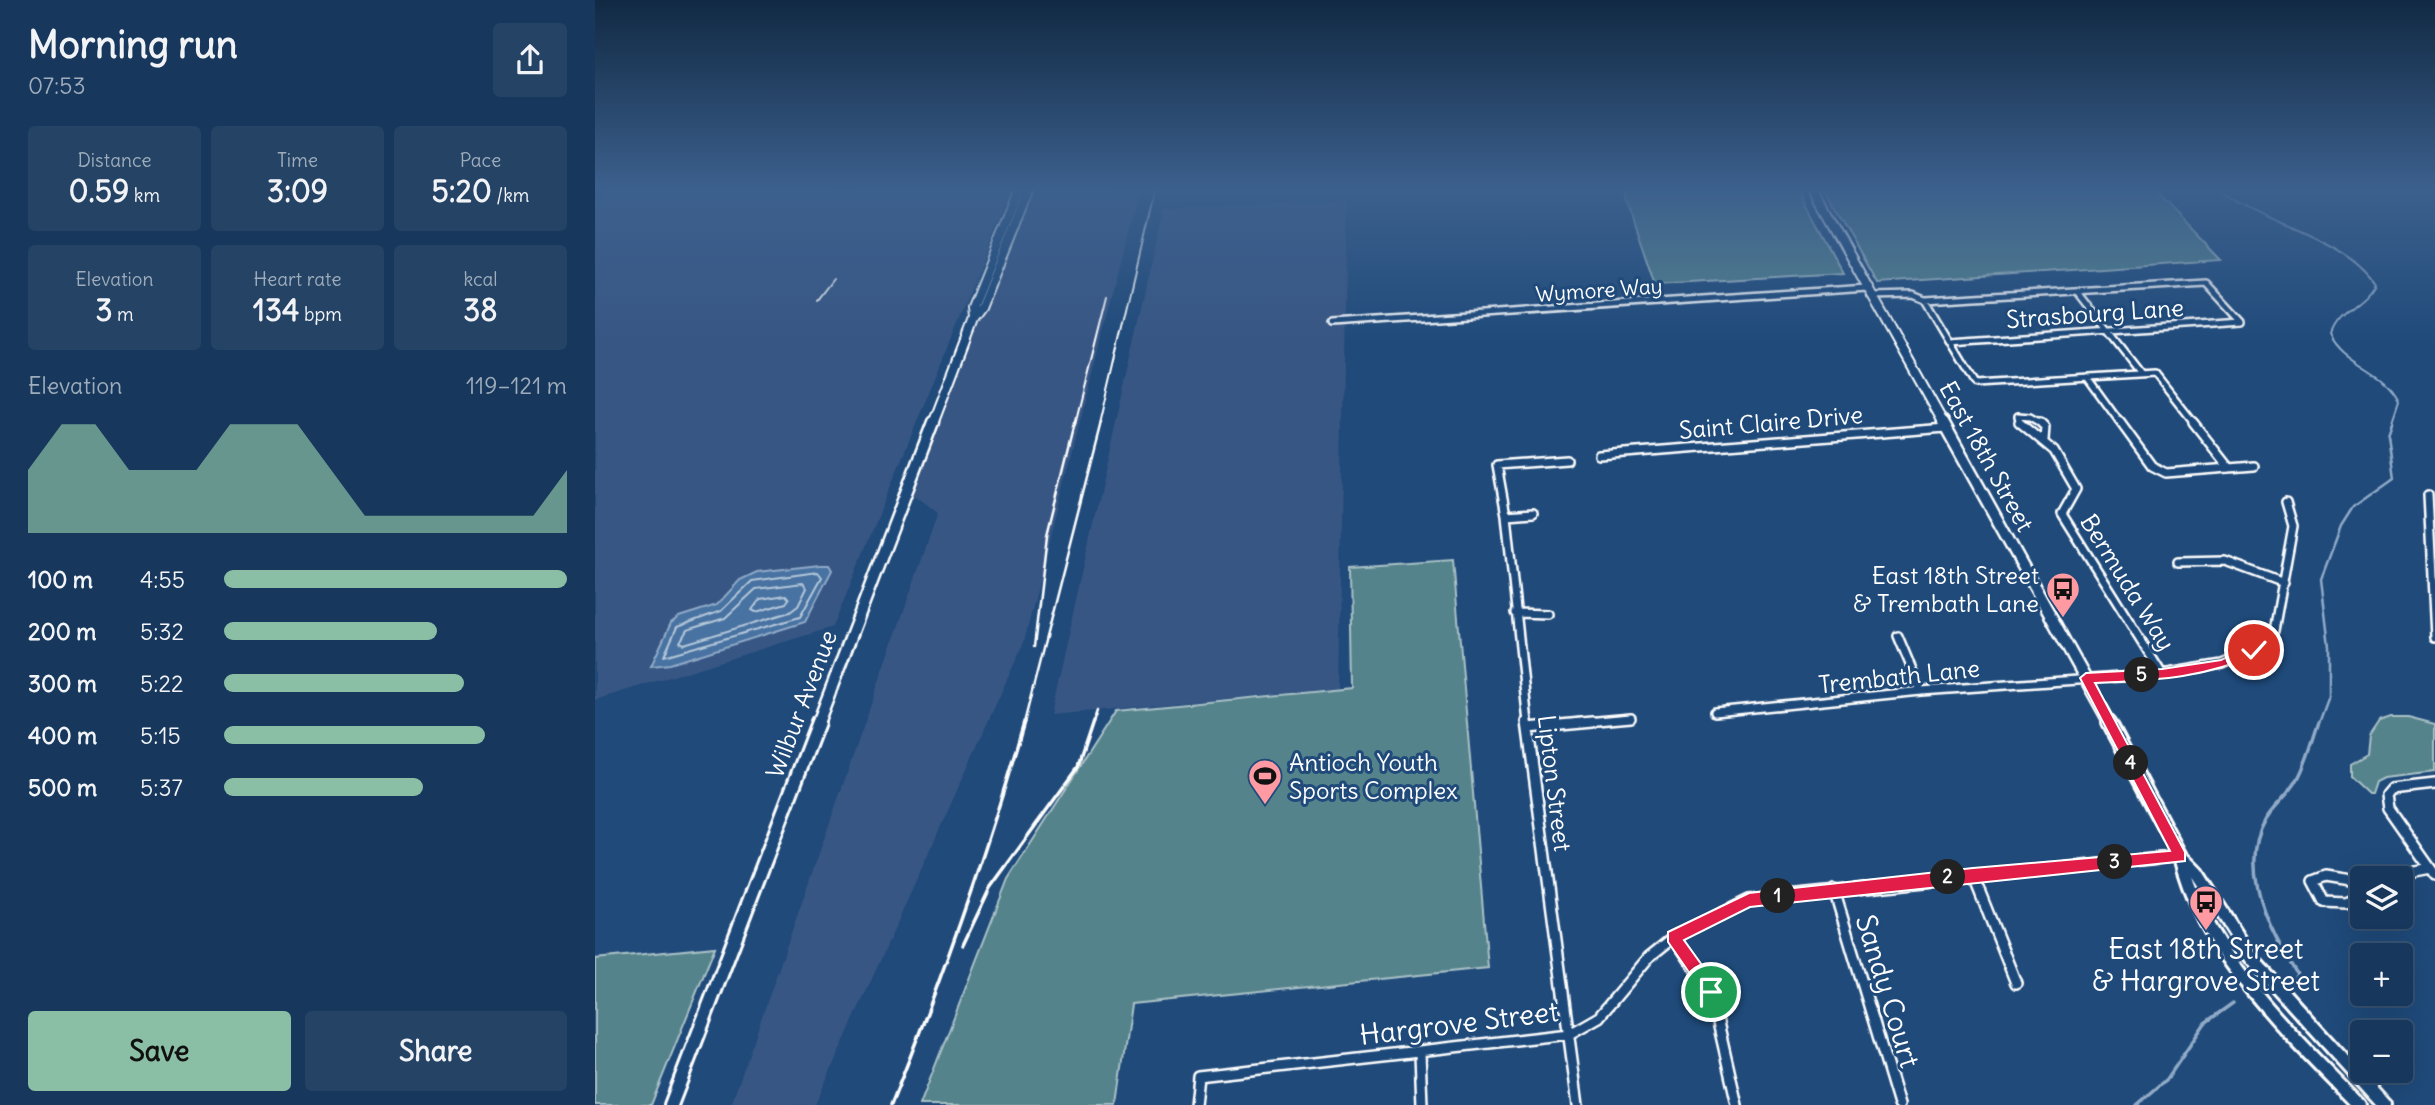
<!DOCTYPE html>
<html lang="en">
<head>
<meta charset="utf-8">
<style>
  :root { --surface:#17385c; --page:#244365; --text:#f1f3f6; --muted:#9eacbb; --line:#365272; --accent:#8abfa5 }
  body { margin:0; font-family:Delius,sans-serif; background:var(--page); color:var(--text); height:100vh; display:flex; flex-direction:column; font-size:26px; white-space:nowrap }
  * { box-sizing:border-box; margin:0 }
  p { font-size:23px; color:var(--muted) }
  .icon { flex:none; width:38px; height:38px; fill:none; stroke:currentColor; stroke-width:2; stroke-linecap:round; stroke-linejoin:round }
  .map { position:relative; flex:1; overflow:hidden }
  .drawer { display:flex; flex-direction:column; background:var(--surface); width:595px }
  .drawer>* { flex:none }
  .controls { position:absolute; left:1755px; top:866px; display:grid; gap:14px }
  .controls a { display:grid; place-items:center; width:63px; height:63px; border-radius:7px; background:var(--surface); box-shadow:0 7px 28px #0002,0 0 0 2px var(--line); font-size:35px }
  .pin { position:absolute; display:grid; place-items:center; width:60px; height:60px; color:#fff; margin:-30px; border:4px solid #fff; border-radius:50%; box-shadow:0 2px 7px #0007 }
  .km { position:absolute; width:35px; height:35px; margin:-18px; border-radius:50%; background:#222; color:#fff; font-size:19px; line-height:35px; text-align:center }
  .round { display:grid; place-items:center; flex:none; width:74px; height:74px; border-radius:7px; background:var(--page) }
  .head { display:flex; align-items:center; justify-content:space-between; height:119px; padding:0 28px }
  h1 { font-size:38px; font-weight:800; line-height:52px }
  .stats { display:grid; grid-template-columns:repeat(3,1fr); gap:10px; height:119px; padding:7px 28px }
  .stats div { display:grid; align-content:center; border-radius:7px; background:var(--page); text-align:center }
  .stats b { font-size:30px; font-weight:800 }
  .stats small { font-size:19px; font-weight:400 }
  .stats p { font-size:19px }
  .chart { height:196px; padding:14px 28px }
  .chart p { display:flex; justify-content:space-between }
  .chart svg { width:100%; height:126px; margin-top:7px; fill:var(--accent); opacity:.7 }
  .button { display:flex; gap:14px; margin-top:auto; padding:14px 28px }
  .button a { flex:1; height:80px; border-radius:7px; background:var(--accent); color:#111; font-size:28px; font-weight:800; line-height:80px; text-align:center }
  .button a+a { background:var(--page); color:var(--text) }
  ul { padding:0 28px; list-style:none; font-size:23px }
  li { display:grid; grid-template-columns:112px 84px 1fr; align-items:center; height:52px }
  li i { height:18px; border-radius:9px; background:var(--accent) }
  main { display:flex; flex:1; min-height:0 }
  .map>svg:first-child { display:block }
  .built { fill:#375784 }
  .green { fill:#55838c; stroke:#aac1c6; stroke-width:2 }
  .water { fill:#4772a1; stroke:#91aac7; stroke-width:2 }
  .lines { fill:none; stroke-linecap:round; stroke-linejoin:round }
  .shore { stroke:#b5c7d9; stroke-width:2 }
  .stream-far2 { stroke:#91aac7; stroke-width:2 }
  .stream-far1 { stroke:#91aac7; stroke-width:2.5 }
  .stream { stroke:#91aac7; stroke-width:3.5 }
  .street-far2-casing { stroke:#fff; stroke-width:10 }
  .street-far1-casing { stroke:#fff; stroke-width:12 }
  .street-casing { stroke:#fff; stroke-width:14 }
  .secondary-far2-casing { stroke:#fff; stroke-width:12 }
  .secondary-far1-casing { stroke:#fff; stroke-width:15 }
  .secondary-casing { stroke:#fff; stroke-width:18 }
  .street-far2 { stroke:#1f4a7a; stroke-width:5 }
  .street-far1 { stroke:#1f4a7a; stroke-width:7 }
  .street { stroke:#1f4a7a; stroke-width:9 }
  .secondary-far2 { stroke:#1f4a7a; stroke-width:8 }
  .secondary-far1 { stroke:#1f4a7a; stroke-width:10 }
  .secondary { stroke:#1f4a7a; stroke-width:12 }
  .rail-far2 { stroke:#fff; stroke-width:2 }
  .rail-far1 { stroke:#fff; stroke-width:2.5 }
  .rail { stroke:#fff; stroke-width:3.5 }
  .route { fill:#e11d48; stroke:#fff; stroke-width:2 }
  .labels { text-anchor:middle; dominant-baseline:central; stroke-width:6; stroke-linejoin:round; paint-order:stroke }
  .far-street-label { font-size:21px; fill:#fff; stroke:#1f4a7a }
  .street-label { font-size:24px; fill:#fff; stroke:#1f4a7a }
  .poi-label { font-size:24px; fill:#fff; stroke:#1f4a7a; text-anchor:end }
  .near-poi-label { font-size:28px; fill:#fff; stroke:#1f4a7a }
  .near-street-label { font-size:28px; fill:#fff; stroke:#1f4a7a }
</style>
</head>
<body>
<main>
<section class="drawer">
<div class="head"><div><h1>Morning run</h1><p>07:53</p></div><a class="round"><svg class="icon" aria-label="share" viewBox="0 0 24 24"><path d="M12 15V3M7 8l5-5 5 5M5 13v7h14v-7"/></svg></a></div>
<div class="stats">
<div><p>Distance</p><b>0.59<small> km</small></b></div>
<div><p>Time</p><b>3:09</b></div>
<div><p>Pace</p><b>5:20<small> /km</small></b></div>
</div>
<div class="stats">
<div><p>Elevation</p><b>3<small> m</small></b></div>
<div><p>Heart rate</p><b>134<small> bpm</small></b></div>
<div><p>kcal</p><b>38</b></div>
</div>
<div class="chart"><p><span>Elevation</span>119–121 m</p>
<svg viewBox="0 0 160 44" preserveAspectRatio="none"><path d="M0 44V22L10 6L20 6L30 22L40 22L50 22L60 6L70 6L80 6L90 22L100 38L110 38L120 38L130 38L140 38L150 38L160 22V44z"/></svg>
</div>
<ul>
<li><b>100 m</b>4:55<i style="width:100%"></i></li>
<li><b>200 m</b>5:32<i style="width:62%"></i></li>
<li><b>300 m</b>5:22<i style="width:70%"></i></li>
<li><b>400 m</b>5:15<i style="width:76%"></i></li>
<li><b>500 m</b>5:37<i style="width:58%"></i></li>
</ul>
<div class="button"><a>Save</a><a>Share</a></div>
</section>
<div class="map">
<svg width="1840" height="1105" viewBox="0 0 1840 1105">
  <rect width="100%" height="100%" fill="#1f4a7a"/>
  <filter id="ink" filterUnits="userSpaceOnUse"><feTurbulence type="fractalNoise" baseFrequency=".0143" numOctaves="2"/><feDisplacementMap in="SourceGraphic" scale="14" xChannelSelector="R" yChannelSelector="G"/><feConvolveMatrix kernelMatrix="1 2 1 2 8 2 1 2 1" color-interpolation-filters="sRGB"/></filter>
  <g filter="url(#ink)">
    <path class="built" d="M12,189H417L238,627L0,700V202Z
      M434,189H544L429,642L220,1105H136L343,513L317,493Z
      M752,200L743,688L455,715L569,209Z"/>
    <path class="green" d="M1032,189H1203L1248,273L1060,284L1032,202Z
      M1229,189H1557L1626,260L1282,283Z
      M858,560L893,968L536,1004L522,1105H325L413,879L521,711L757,688L755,567Z
      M1796,717H1813L1840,724V772L1788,778L1780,782L1776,794H1773L1755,777V764L1772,754L1774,736L1784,721Z
      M120,947L56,1105H0V959Z"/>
    <path class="water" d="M225,565H234L237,570L210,622L75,664L56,666L76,623L84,617L122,605L145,580L162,572Z"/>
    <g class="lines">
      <path class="shore" d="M223,572L227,577L205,617L69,656L82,627L126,611L157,581Z
        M208,583L212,588L203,606L195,612L89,644L85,642L92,630L130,618L161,589Z
        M191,595L194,599L191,603L161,612L157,610L165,599Z"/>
      <path class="stream-far2" d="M1624,189C1669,223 1750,237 1780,283C1768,305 1743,310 1735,334C1750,366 1789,368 1804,400L1796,424"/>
      <path class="stream-far1" d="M1724,723L1734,696V646L1726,579L1746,526L1758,507L1799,478L1793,434L1797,422"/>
      <path class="stream" d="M1695,988L1702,974C1675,932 1642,868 1671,819C1679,806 1693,795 1701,782C1712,764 1717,741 1724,722
        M1542,1105L1572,1079L1610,1023L1638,1003"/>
      <g class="street-far2-casing">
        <path id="street-far2" d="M1482,291L1545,372
          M1276,296L1318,295L1330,300L1380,384L1560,373L1600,424
          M1330,300L1611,283L1647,322
          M737,324L1272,288
          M1355,342L1647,322
          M1492,377L1526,424
          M1425,424L1423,416L1435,417L1447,424"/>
      </g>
      <g class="street-far1-casing">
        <path id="street-far1" d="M1424,422L1459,451L1481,489L1467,514L1567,674
          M1445,422L1450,427L1449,440
          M1525,422L1557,466L1571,473L1659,466
          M1598,422L1634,468
          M1004,455L1351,428
          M1833,495L1840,637
          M911,515L938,513
          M1583,562L1630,561L1689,583
          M920,613L953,614
          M1303,636L1326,691
          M1120,712L1326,691L1567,674L1627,664L1659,650L1679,631L1698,526L1691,502
          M933,723L911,515L902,465L972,460
          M980,723L1036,718"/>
      </g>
      <g class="street-casing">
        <path id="street" d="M932,722L983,1105
          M933,728L998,722
          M1840,784L1796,789L1791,795L1793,808L1840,875
          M1378,875L1421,983
          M1784,878L1835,868
          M1760,884L1764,897L1751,903L1729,902L1718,881L1731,876L1768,882
          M1239,890L1304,1105
          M1079,937L1116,992L1142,1105
          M825,1053L827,1105
          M600,1105L603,1076L974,1034L1004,1017L1054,957L1079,937L1154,900L1585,856"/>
      </g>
      <g class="secondary-far2-casing">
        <path id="secondary-far2" d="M1218,189L1349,424
          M378,319L377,308L425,189
          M338,424L378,319L386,308L434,189"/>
      </g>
      <g class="secondary-far1-casing">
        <path id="secondary-far1" d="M1348,422L1515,723
          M223,723L338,422"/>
      </g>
      <g class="secondary-casing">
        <path id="secondary" d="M1514,722L1585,856L1602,873L1657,959L1789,1105
          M1585,856C1606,951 1698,1037 1764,1105
          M76,1105L223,722"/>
      </g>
      <use href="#street-far2" class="street-far2"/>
      <use href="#street-far1" class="street-far1"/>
      <use href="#street" class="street"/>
      <use href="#secondary-far2" class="secondary-far2"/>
      <use href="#secondary-far1" class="secondary-far1"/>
      <use href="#secondary" class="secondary"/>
      <path class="rail-far2" d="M222,300L238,279
        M480,424L512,296
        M505,424L560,189"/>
      <path class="rail-far1" d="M439,647L452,535L480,422
        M429,723L506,422
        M498,723L502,711"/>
      <path class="rail" d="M368,945L395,888L483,767L498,722
        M296,1105C347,979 392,852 429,722"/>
    </g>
  </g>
  <linearGradient id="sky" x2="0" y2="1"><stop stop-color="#112943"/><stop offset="0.55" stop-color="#3c608d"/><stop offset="1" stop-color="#3c608d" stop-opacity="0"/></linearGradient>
  <rect width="1840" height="344" fill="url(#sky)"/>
  <path class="route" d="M1659,645L1665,650L1664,653C1608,679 1560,680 1500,683L1590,852V861L1155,907L1089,940L1122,986L1124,992L1116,999L1111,997L1073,942V932L1154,893L1378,868L1575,851L1485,678L1491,673L1567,669L1626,660Z"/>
  <defs>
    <g id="bus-pin" transform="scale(1.75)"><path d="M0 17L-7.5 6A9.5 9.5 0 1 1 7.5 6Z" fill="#ff9aa2" stroke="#1f4a7a"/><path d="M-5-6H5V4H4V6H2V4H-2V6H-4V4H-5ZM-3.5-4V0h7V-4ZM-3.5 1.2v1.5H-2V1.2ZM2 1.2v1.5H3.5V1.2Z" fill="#111"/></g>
    <g id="stadium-pin" transform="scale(1.75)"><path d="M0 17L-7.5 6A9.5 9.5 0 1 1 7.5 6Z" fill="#ff9aa2" stroke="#1f4a7a"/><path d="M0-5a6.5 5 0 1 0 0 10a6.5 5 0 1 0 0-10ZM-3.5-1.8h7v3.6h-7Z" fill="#111"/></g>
  </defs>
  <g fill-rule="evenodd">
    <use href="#bus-pin" x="1468" y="589"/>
    <use href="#stadium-pin" x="670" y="776"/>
    <use href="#bus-pin" x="1611" y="902"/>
  </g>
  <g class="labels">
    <g class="far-street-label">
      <text transform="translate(1004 290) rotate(-4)">Wymore Way</text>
    </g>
    <g class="street-label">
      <text transform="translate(1500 313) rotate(-4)">Strasbourg Lane</text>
      <text transform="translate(1176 422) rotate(-5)">Saint Claire Drive</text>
      <text transform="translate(1392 456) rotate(61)">East 18th Street</text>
      <text transform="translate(1533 582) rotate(58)">Bermuda Way</text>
      <text transform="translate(1304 676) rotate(-6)">Trembath Lane</text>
      <text transform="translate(206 704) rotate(-69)">Wilbur Avenue</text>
      <text transform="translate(960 783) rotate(83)">Lipton Street</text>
    </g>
    <g class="poi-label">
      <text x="1444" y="575">East 18th Street<tspan x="1444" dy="28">&amp; Trembath Lane</tspan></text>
      <text x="694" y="762" text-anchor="start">Antioch Youth<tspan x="694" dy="28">Sports Complex</tspan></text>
    </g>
    <g class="near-poi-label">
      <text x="1611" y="949">East 18th Street<tspan x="1611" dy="32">&amp; Hargrove Street</tspan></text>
    </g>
    <g class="near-street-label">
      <text transform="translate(1293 991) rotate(73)">Sandy Court</text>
      <text transform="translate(864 1023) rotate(-7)">Hargrove Street</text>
    </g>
  </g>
</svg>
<div class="controls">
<a><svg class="icon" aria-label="layers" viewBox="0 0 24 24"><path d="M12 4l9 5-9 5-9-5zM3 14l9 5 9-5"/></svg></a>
<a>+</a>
<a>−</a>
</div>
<div class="pin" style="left:1116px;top:992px;background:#1e9e55"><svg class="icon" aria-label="arrive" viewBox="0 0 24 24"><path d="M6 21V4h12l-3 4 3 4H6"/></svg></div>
<div class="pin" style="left:1659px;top:650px;background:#d93025"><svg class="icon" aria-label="check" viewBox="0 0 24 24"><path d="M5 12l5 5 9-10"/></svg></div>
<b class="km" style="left:1183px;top:896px">1</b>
<b class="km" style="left:1353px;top:877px">2</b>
<b class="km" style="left:1520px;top:862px">3</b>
<b class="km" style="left:1536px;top:763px">4</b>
<b class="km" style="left:1547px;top:675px">5</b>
</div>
</main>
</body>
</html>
